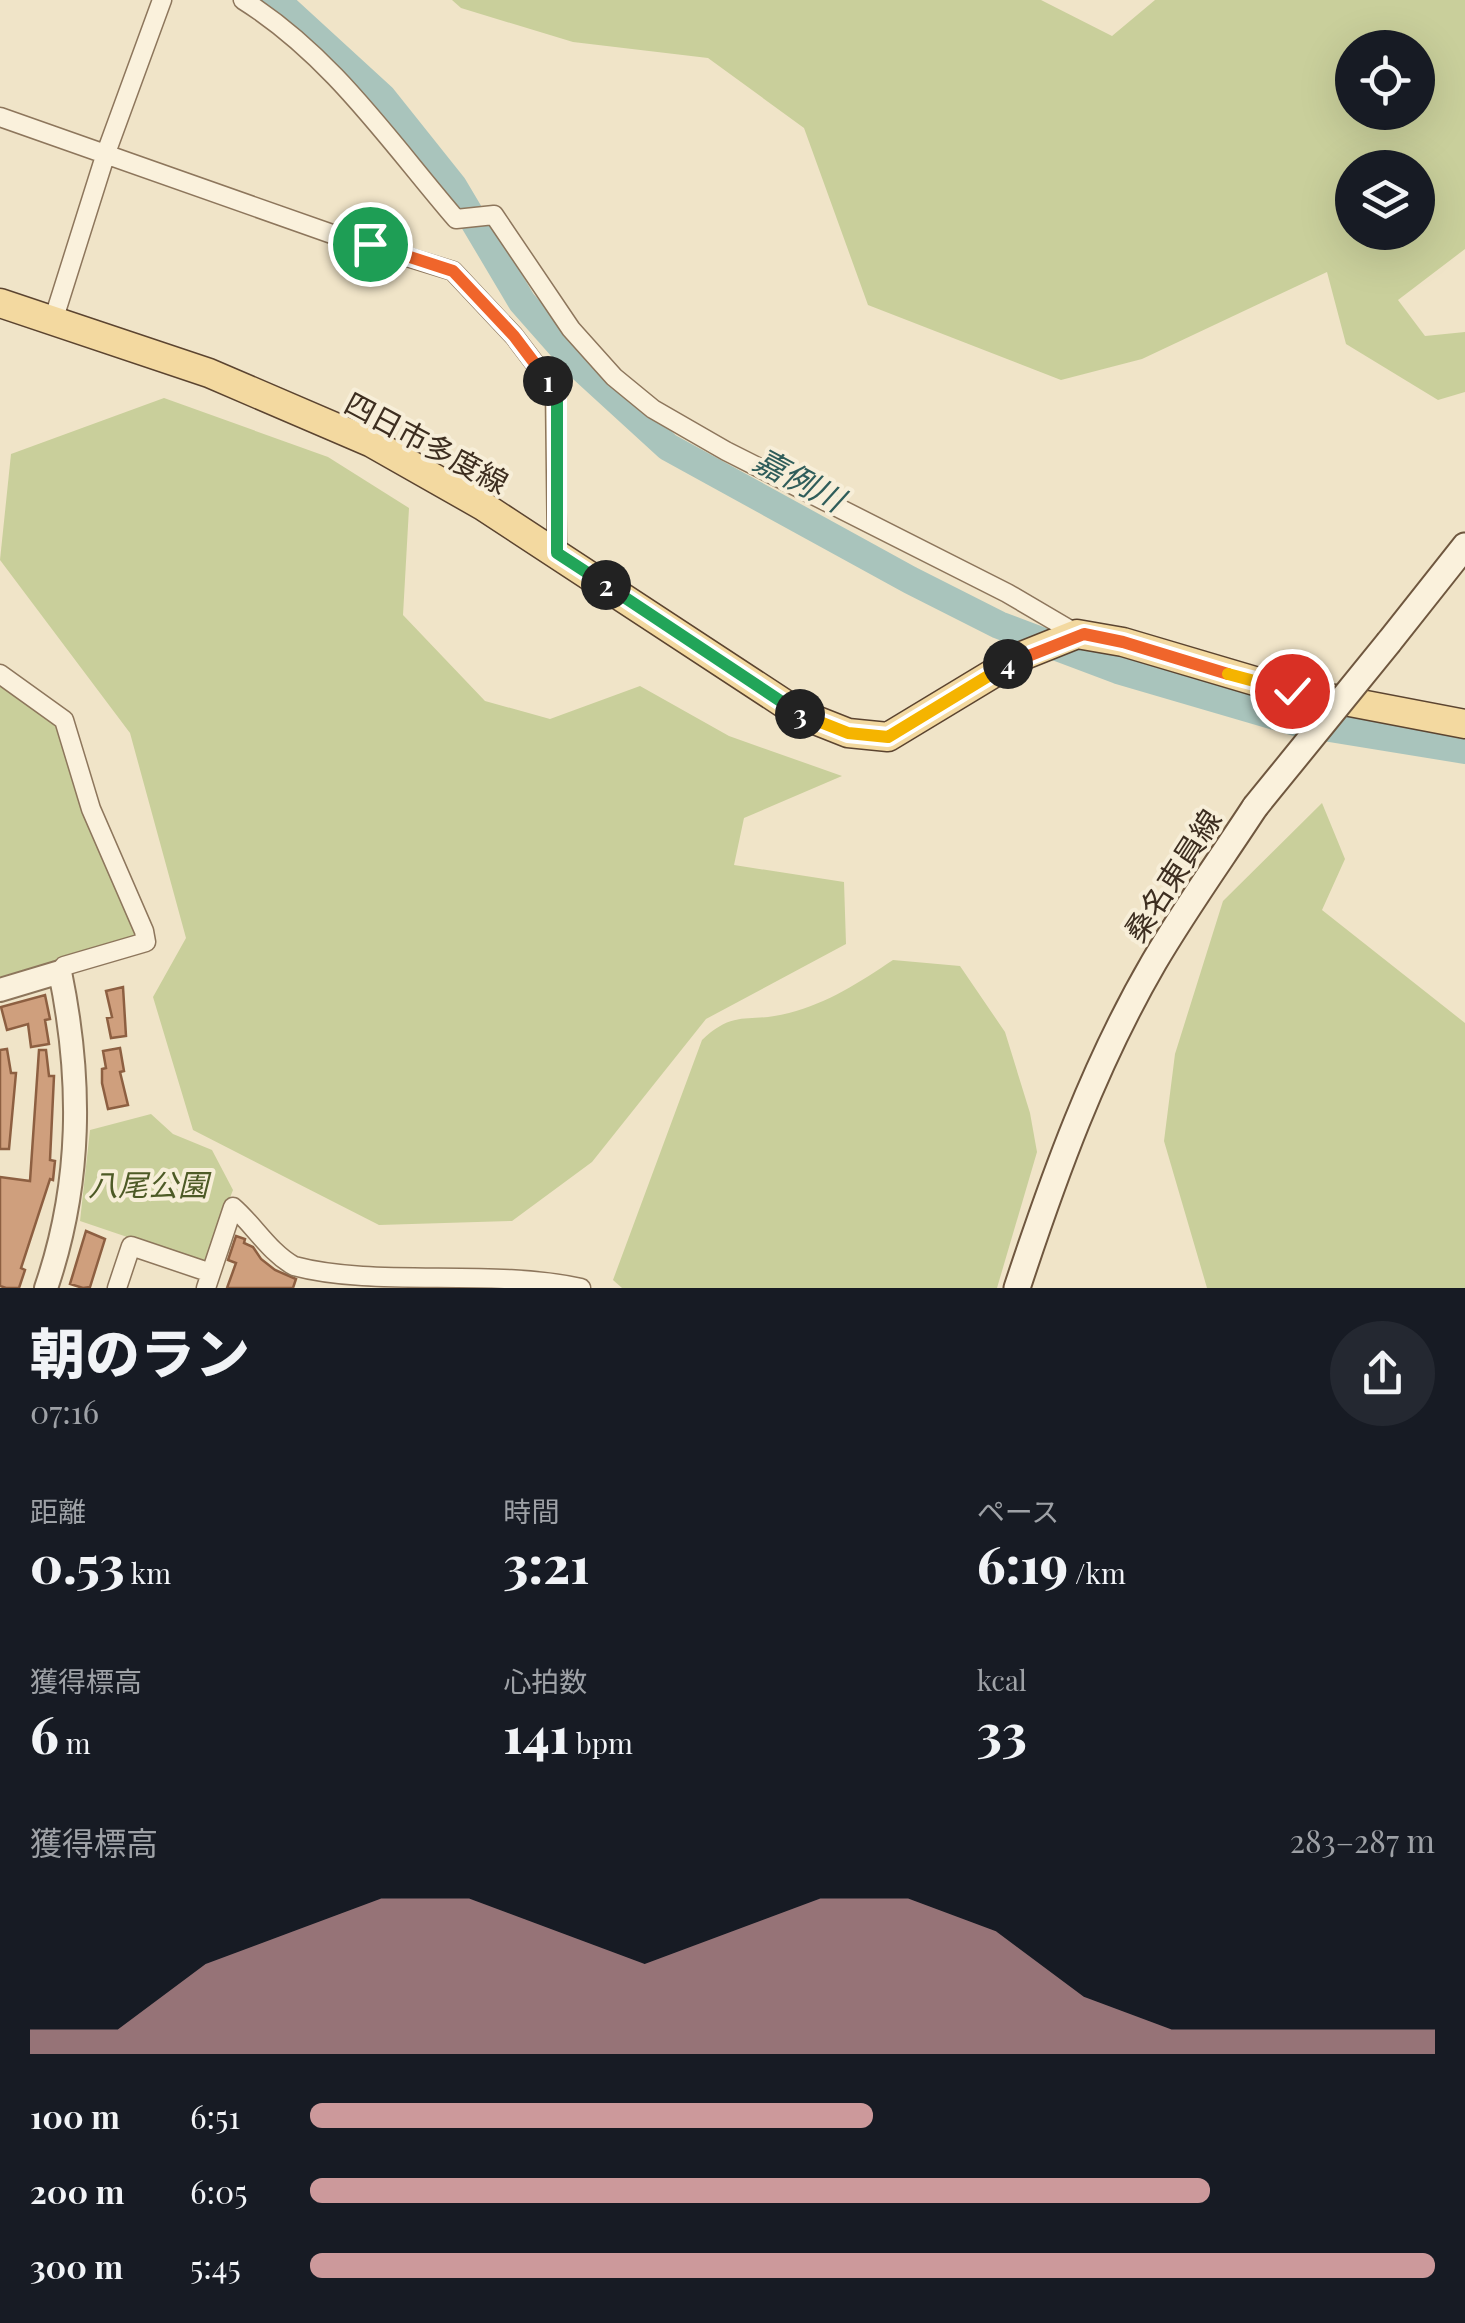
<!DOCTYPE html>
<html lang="ja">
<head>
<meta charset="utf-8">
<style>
  :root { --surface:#171b24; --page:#242831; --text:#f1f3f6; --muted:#9ea1a6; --accent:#cc999b }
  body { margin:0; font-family:"Playfair Display","Noto Sans JP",serif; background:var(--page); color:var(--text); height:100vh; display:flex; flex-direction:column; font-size:38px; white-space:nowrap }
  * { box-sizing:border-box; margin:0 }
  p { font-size:32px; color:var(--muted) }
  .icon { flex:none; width:55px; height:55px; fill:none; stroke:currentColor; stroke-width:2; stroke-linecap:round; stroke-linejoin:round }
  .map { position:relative; height:1288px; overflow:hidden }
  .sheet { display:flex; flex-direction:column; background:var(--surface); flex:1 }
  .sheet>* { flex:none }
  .controls { position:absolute; left:1335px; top:30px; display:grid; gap:20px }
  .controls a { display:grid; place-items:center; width:100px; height:100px; border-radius:50%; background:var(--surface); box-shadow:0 10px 40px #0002; font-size:50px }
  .pin { position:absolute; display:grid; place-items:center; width:85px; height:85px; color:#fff; margin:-42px; border:5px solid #fff; border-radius:50%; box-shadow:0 2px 10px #0007 }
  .km { position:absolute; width:50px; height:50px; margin:-25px; border-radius:50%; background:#222; color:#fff; font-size:28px; line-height:50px; text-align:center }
  .round { display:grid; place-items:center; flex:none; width:105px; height:105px; border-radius:52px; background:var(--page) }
  .head { display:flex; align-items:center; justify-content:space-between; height:170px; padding:0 30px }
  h1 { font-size:55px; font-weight:800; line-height:75px }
  .figures { display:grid; grid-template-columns:repeat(3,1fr); gap:15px; height:170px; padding:10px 30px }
  .figures div { display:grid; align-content:center }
  .figures b { font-size:50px; font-weight:800 }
  .figures small { font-size:28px; font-weight:400 }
  .figures p { font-size:28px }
  .chart { height:280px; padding:20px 30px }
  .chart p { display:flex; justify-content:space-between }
  .chart svg { width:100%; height:180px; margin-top:10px; fill:var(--accent); opacity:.7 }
  ul { padding:0 30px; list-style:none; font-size:32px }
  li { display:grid; grid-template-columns:160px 120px 1fr; align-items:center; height:75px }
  li i { height:25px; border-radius:12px; background:var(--accent) }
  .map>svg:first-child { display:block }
  .green { fill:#c9cf9b; fill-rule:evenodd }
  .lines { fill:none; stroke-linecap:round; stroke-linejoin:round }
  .river { stroke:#a9c4bc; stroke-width:28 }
  .building { fill:#cf9f7d; stroke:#8d5f41; stroke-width:2.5 }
  .minor-casing { stroke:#8d765c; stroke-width:21 }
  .tertiary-casing { stroke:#8d765c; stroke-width:26 }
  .secondary-casing { stroke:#6f573f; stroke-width:29 }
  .primary-casing { stroke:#5b4430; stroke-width:31 }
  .minor { stroke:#faf1dc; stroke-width:18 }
  .tertiary { stroke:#faf1dc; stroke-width:22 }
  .secondary { stroke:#faf1dc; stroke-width:25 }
  .primary { stroke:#f3d9a0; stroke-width:28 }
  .secondary-bridge-casing { stroke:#6f573f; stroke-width:29; stroke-linecap:butt }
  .secondary-bridge { stroke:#faf1dc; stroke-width:25 }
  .split-1-casing { stroke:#fff; stroke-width:20 }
  .split-2-casing { stroke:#fff; stroke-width:20 }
  .split-3-casing { stroke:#fff; stroke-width:20 }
  .split-4-casing { stroke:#fff; stroke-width:20 }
  .split-5-casing { stroke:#fff; stroke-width:20 }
  .split-6-casing { stroke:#fff; stroke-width:20 }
  .split-1 { stroke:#f0652b; stroke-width:12 }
  .split-2 { stroke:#22a559; stroke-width:12 }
  .split-3 { stroke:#22a559; stroke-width:12 }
  .split-4 { stroke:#f5b400; stroke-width:12 }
  .split-5 { stroke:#f0652b; stroke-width:12 }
  .split-6 { stroke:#f5b400; stroke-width:12 }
  .labels { text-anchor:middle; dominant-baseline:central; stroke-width:8; stroke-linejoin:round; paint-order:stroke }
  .street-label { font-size:30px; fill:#3d2e20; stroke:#f7eed8 }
  .park-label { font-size:30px; font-style:italic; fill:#4d5a26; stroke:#f7eed8 }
  .water-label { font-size:32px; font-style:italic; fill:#2f5d5a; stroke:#f7eed8 }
</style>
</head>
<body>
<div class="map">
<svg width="1465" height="1288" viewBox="0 0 1465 1288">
  <rect width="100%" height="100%" fill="#f0e4c8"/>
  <path class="green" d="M452,0H1041L1112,36L1155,0H1465V249L1398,300L1425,336L1465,332V392L1438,400L1346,344L1327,272L1142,359L1061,380L868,305L804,128L708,58L573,42L461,8ZM1352,48H1418V112H1352ZM1352,168H1418V232H1352Z
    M164,398L328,457L409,508L403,615L485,701L550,719L640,686L729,736L842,776L744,818L734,865L844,882L846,944L706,1019L592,1162L512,1221L379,1225L193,1130L153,997L186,938L130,733L0,560L11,454Z
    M0,685L58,725L80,804L136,933L132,939L0,977Z
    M1322,803L1345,859L1322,910L1465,1023V1288H1207L1164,1141L1175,1054L1223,901Z
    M893,960L960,966L1005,1032L1030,1113L1037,1152L997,1288H622L613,1280L702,1040C736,1008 749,1024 789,1013C828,1003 860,982 893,960Z
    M151,1114L173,1134L212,1150L233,1190L206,1259L201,1262L80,1221L90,1130Z"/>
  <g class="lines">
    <path class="river" d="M276,0L382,97L453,186L522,302L575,362L668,447L910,580L999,625L1118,670L1299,723L1465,750"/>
  </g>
  <path class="building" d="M123,987L126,1036L111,1038L107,1018L112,1017L106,991Z
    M45,995L50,1019L45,1020L49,1044L31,1047L28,1024L7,1030L1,1007Z
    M120,1048L124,1071L120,1072L128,1105L108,1109L102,1083V1069L106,1068L103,1051Z
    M7,1049L11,1073H16L9,1149H0V1050Z
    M39,1050H46L49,1076H54L50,1160L55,1161L53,1180L50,1179L21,1268L25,1270L19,1288H6L0,1286V1177L30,1181Z
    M86,1231L105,1239L90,1287L83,1288L70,1284Z
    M236,1236L245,1239L244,1243L253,1247L261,1259L275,1270L296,1279L293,1288H227L236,1263L228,1260Z"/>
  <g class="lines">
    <g class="minor-casing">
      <path id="minor" d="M243,0C332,56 389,141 456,219L494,215L571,329L614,377L653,409L726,451L1007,593L1077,634
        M0,117L332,234L453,271L514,336L555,390L557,553
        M53,321L106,153L162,0
        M0,674L64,720L91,809L144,931L146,942L64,966L60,972
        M117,1288L131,1246L211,1273
        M206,1288L233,1207C254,1225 269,1252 294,1266C376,1288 490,1268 581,1288"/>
    </g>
    <g class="tertiary-casing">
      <path id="tertiary" d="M0,990L60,972C82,1079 82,1183 46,1288"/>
    </g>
    <g class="secondary-casing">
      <path id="secondary" d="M1389,642L1465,546
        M1017,1288C1054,1176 1094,1065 1154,962C1185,909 1221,859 1255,807"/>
    </g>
    <g class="primary-casing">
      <path id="primary" d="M0,303L209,373L372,443L483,506L800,714L848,733L888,737L1022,656L1077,634L1123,642L1282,689L1465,724"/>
    </g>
    <use href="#minor" class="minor"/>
    <use href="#tertiary" class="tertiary"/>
    <use href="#secondary" class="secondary"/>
    <use href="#primary" class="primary"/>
    <g class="secondary-bridge-casing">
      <path id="secondary-bridge" d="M1255,807L1389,642"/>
    </g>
    <use href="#secondary-bridge" class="secondary-bridge"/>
  </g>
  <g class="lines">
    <g class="split-1-casing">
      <path id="split-1" d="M370,244L453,271L514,336L548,381"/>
    </g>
    <g class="split-2-casing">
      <path id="split-2" d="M548,381L557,400V553L606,585"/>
    </g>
    <g class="split-3-casing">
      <path id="split-3" d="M606,585L800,714"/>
    </g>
    <g class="split-4-casing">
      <path id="split-4" d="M800,714L848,733L888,737L1008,664"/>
    </g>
    <g class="split-5-casing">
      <path id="split-5" d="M1008,664L1084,634L1123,642L1228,674"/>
    </g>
    <g class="split-6-casing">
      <path id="split-6" d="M1228,674L1292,691"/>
    </g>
    <use href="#split-1" class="split-1"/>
    <use href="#split-2" class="split-2"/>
    <use href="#split-3" class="split-3"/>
    <use href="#split-4" class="split-4"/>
    <use href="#split-5" class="split-5"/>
    <use href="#split-6" class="split-6"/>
  </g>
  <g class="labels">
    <g class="street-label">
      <text transform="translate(427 442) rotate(28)">四日市多度線</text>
      <text transform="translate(1172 875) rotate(-57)">桑名東員線</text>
    </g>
    <g class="park-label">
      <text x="148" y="1184">八尾公園</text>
    </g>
    <g class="water-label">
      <text transform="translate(800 478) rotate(28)">嘉例川</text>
    </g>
  </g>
</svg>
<div class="controls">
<a><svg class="icon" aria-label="locate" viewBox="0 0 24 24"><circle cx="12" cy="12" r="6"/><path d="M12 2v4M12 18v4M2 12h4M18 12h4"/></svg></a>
<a><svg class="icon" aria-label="layers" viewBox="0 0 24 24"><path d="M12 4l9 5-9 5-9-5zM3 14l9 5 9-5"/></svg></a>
</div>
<div class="pin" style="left:370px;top:244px;background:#1e9e55"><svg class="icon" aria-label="arrive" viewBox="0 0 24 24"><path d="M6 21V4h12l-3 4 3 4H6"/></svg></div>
<div class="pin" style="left:1292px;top:691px;background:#d93025"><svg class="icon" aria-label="check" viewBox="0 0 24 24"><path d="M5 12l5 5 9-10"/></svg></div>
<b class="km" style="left:548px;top:381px">1</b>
<b class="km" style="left:606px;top:585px">2</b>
<b class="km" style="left:800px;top:714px">3</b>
<b class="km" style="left:1008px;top:664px">4</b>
</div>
<section class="sheet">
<div class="head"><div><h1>朝のラン</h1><p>07:16</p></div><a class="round"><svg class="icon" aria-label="share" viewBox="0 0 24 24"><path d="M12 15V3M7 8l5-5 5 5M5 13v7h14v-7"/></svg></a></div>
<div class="figures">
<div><p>距離</p><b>0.53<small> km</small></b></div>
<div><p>時間</p><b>3:21</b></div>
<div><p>ペース</p><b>6:19<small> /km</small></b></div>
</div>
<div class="figures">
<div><p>獲得標高</p><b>6<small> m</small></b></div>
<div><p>心拍数</p><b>141<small> bpm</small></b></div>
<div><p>kcal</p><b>33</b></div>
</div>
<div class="chart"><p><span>獲得標高</span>283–287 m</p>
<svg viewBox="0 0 160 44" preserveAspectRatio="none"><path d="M0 44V38L10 38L20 22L30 14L40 6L50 6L60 14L70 22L80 14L90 6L100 6L110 14L120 30L130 38L140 38L150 38L160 38V44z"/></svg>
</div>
<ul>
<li><b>100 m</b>6:51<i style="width:50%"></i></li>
<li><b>200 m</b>6:05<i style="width:80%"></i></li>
<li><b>300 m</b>5:45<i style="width:100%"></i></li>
</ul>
</section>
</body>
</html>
